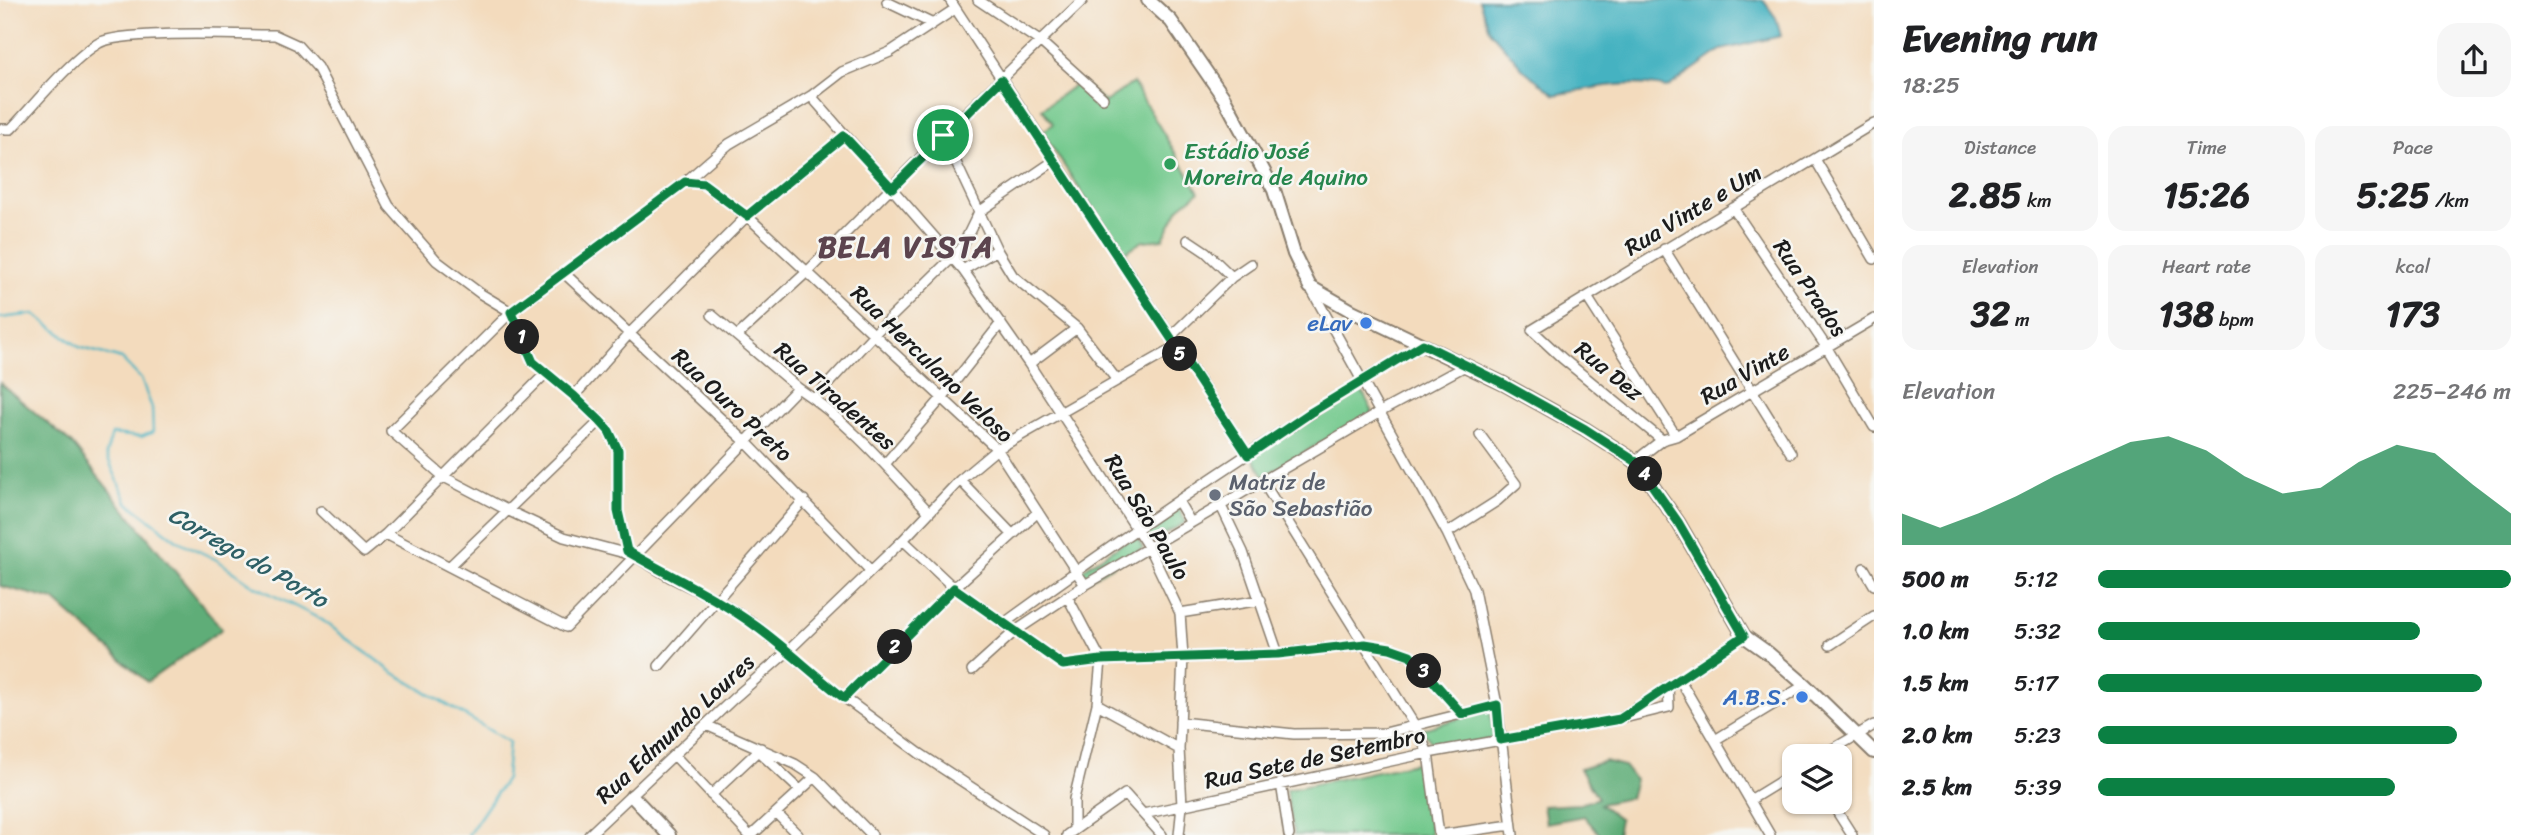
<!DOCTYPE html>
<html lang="en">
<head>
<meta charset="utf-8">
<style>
  :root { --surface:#fff; --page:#f6f6f6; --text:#202124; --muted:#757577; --accent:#0b8043 }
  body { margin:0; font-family:Sriracha,sans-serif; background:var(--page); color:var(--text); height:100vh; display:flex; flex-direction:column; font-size:26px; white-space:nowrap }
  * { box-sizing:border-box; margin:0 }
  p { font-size:23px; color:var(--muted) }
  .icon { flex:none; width:38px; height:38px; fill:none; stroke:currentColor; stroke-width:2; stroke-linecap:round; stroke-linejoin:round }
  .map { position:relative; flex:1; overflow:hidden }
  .drawer { display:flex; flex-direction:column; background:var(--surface); width:665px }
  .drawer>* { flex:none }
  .buttons { position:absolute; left:1782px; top:744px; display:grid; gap:14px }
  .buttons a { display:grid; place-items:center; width:70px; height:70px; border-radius:14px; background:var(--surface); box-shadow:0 2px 5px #0004; font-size:35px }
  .pin { position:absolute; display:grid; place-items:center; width:60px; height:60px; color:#fff; margin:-30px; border:4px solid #fff; border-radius:50%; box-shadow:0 2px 7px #0007 }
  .km { position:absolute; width:35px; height:35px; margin:-18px; border-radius:50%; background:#222; color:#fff; font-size:19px; line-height:35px; text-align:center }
  .round { display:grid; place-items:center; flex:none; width:74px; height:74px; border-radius:21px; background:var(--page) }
  .summary { display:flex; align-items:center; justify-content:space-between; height:119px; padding:0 28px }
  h1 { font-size:38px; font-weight:700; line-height:52px }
  .figures { display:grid; grid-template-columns:repeat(3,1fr); gap:10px; height:119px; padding:7px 28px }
  .figures div { display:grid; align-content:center; border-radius:18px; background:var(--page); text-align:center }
  .figures b { font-size:35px; font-weight:700 }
  .figures small { font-size:19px; font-weight:400 }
  .figures p { font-size:19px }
  .chart { height:196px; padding:14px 28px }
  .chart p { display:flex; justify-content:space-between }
  .chart svg { width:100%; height:126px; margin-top:7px; fill:var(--accent); opacity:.7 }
  ul { padding:0 28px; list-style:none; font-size:23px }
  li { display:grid; grid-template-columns:112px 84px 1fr; align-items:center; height:52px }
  li i { height:18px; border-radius:9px; background:var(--accent) }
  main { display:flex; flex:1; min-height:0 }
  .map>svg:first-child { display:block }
  .green { fill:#73c98d; stroke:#487254; stroke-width:2 }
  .forest { fill:#5ead78; stroke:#3d644a; stroke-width:2 }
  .water { fill:#44b2c1; stroke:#30676e; stroke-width:2 }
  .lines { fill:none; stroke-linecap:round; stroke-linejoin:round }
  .stream { stroke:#44b2c1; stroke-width:2.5 }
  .street-casing { stroke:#887c6c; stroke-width:12 }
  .secondary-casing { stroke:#887c6c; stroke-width:16 }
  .street { stroke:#fff; stroke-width:9 }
  .secondary { stroke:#fff; stroke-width:12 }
  .route-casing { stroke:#fff; stroke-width:14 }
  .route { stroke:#0b8043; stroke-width:9 }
  .leisure-dot { fill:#2e9e5b; stroke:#f6f6f2; stroke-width:2.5 }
  .shop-dot { fill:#3f7fe0; stroke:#f6f6f2; stroke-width:2.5 }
  .worship-dot { fill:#6b7280; stroke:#f6f6f2; stroke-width:2.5 }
  .labels { text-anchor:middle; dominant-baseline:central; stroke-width:5; stroke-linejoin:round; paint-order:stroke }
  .leisure-label { font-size:23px; fill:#27864d; stroke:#f6f6f2; text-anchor:start }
  .street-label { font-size:23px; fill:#1c1c1c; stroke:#f6f6f2 }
  .shop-label { font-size:23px; fill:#366cbe; stroke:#f6f6f2; text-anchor:end }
  .worship-label { font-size:23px; fill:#5b616d; stroke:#f6f6f2; text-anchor:start }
  .water-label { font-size:24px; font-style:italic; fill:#2e6066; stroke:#f6f6f2 }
  .district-label { font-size:30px; font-weight:bold; letter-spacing:2px; fill:#5c444e; stroke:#f6f6f2 }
</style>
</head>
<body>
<main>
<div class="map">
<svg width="1874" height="835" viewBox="0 0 1874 835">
  <rect width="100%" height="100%" fill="#f6f6f2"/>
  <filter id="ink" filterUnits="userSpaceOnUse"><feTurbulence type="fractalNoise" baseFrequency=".0143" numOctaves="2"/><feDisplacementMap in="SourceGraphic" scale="14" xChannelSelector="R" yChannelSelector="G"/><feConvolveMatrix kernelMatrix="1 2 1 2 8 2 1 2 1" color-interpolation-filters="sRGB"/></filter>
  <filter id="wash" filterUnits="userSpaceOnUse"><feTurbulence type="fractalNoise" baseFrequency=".00686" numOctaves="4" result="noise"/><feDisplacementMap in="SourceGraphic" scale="28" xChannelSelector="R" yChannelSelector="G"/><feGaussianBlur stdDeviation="1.57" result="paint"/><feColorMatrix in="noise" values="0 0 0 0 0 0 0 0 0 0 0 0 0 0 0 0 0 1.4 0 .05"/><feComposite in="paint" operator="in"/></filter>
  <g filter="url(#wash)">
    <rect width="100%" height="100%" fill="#f3dbbd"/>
    <path class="green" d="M1080,81L1105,102L1133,83L1199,192L1179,208L1163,239L1143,241L1122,254L1042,132L1053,124L1042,109Z
      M1359,385L1373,412L1264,476L1252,456Z
      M1178,508L1186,522L1150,542L1142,530Z
      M1135,535L1143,548L1087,581L1080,571Z
      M1490,710L1494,739L1435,748L1422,729Z
      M1420,762L1431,835H1294L1286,790Z"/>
    <path class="forest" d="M0,383L71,443L222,629L147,682L54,600L0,586Z
      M1605,761L1624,766L1635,780L1630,798L1600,804L1620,819L1617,835H1600L1584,816L1546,823L1543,806L1580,804L1598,798L1580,769Z"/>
    <path class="water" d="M1479,0H1763L1776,18L1781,36L1721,50L1667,88C1630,79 1592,88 1555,95L1524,70L1489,30Z"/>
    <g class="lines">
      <path class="stream" d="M0,318L34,314L79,347L122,359L141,379L152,408L153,432L141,437L112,434L106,454L127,502L178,541L217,560L251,584L322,620L391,671L509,742L506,779L468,835"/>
    </g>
  </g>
  <g filter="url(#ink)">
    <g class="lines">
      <g class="street-casing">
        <path id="street" d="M950,0L1248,455
          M978,0L1041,42L1103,98
          M887,2L931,23
          M811,96L963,270L1029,364L1149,548L1180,613L1183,657L1179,749L1182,806L1179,835
          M0,129H11C34,105 72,58 99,43C121,30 243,35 275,35L297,45L317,67L389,206L437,261L481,294L511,312
          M943,135L997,250L1013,276L1077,328L1116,379
          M1815,159L1874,259
          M685,182L704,184L747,216L997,449L1085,585
          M1733,208L1827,348L1874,427
          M1188,240L1206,252L1232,277
          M1664,249L1791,453
          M963,270L997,250
          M564,273L747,443L870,570
          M1310,287L1447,533L1474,590L1497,705L1513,835
          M1587,297L1676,436
          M511,312L533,362L574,396L600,421L609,431L618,450V511L627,551L670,577L717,600L758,627L826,684L919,753L1044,835
          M712,315L798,388C848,421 889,469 929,512
          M737,336L807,272L943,135L1083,0
          M1170,337L1232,277L1251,264
          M1029,364L1077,328
          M574,396L628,335L747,216L844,136
          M814,399L875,333L961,249L979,212L1054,161
          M1662,440L1562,358L1532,330L1874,123
          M1635,461L1662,440L1676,436L1874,319
          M885,464L942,398L1001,323
          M960,480L1012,534
          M1263,482L1415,726L1428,753L1439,835
          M1178,501L1191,523
          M1221,506L1243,552L1278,654
          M321,511L364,552L386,534L566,627L798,388
          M1447,533L1497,501L1516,484L1480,435
          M386,534L545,374
          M903,540L954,588L1063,665L1101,660L1278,654L1365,644L1389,648L1410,655L1462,714
          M636,556L564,537L507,510L444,477L391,431L511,312L685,182L729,144L811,96L842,72L890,52L955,9
          M450,566L600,421
          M1864,568L1874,585
          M1067,596L1101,660L1097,704L1074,799V830
          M1180,613L1261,600
          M1003,624C1139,525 1279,430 1423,344
          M1830,645L1874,616
          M659,666L804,500
          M972,670L1014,632L1085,585L1380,412L1467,365
          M1680,680L1770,835
          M844,698L954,588L1038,512
          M1097,704L1179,749
          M1628,717L1669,707L1668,686
          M1180,722L1294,734L1385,733L1497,705
          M706,725L795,764L815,777L872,835
          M1715,740L1805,685
          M758,751L800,790
          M674,755L749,835
          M1821,756L1874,725
          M1281,783L1289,835
          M711,795L761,748
          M1750,800L1794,773
          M1831,802L1852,835
          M776,813L798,835
          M1143,814L1428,753L1620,719L1744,636
          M589,835L733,699L787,652L903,540L960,480L997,449L1176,347
          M752,835L815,777
          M1067,835L1125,794L1162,835
          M1439,835L1511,825"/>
      </g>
      <g class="secondary-casing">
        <path id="secondary" d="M1148,0L1171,21L1224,98L1274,190L1294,254L1310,287L1352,311L1504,384L1585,429L1635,461L1678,522L1744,636L1768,653L1805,685L1874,752
          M632,796L669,835"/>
      </g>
      <use href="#street" class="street"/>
      <use href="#secondary" class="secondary"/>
    </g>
  </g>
  <g class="lines" filter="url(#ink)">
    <g class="route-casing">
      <path id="route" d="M1001,80L1248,455L1310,413L1423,344L1504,384L1585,429L1635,461L1678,522L1744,636L1620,719L1500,740L1497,705L1462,714L1410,655L1390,648L1365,644L1278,654L1101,660L1063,665L954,588L844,698C814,675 787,649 757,627C716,597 670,576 627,551L618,511V450L609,431L600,421L574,396L533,362L511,312L685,182L704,184L747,216L844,136L892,188Z"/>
    </g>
    <use href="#route" class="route"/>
  </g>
  <circle class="leisure-dot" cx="1170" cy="164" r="7"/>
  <g class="shop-dot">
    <circle cx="1366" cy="323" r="7"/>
    <circle cx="1802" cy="697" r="7"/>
  </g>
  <circle class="worship-dot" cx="1215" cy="495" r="7"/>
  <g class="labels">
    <g class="leisure-label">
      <text x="1184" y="151">Estádio José<tspan x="1184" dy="26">Moreira de Aquino</tspan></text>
    </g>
    <g class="street-label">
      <text transform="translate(1693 210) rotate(-31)">Rua Vinte e Um</text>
      <text transform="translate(1810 288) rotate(56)">Rua Prados</text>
      <text transform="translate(932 364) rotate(44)">Rua Herculano Veloso</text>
      <text transform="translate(1609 371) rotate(39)">Rua Dez</text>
      <text transform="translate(1745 374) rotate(-30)">Rua Vinte</text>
      <text transform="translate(835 396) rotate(41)">Rua Tiradentes</text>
      <text transform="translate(732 405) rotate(43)">Rua Ouro Preto</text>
      <text transform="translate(1147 517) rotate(59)">Rua São Paulo</text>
      <text transform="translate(675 729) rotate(-43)">Rua Edmundo Loures</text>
      <text transform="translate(1315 758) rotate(-12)">Rua Sete de Setembro</text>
    </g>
    <g class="shop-label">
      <text x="1352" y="323">eLav</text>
      <text x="1788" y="697">A.B.S.</text>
    </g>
    <g class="worship-label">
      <text x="1229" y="482">Matriz de<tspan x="1229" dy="26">São Sebastião</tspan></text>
    </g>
    <g class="water-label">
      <text transform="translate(248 557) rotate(30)">Corrego do Porto</text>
    </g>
    <g class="district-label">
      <text x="906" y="247">BELA VISTA</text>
    </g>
  </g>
</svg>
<div class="buttons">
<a><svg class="icon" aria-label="layers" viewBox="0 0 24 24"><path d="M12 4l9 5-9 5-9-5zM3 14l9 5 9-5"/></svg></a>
</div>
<div class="pin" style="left:943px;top:135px;background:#1e9e55"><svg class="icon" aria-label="arrive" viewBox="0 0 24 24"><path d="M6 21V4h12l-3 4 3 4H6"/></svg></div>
<b class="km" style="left:522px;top:337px">1</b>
<b class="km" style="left:895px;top:647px">2</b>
<b class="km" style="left:1424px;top:671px">3</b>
<b class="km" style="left:1645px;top:474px">4</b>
<b class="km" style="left:1180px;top:354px">5</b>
</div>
<section class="drawer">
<div class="summary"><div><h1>Evening run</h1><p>18:25</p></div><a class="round"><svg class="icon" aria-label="share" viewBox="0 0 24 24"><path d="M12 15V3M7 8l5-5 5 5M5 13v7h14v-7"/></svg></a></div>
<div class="figures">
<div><p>Distance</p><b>2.85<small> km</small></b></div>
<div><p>Time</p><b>15:26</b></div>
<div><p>Pace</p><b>5:25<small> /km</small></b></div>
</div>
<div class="figures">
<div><p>Elevation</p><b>32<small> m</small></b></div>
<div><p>Heart rate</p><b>138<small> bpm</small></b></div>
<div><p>kcal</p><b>173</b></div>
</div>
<div class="chart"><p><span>Elevation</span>225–246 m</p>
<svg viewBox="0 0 160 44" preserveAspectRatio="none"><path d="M0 44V33L10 38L20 33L30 27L40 20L50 14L60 8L70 6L80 11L90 20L100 26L110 24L120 15L130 9L140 12L150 23L160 33V44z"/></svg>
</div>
<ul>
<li><b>500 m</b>5:12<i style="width:100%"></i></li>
<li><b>1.0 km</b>5:32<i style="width:78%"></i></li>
<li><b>1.5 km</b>5:17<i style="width:93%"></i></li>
<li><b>2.0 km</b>5:23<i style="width:87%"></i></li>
<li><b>2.5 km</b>5:39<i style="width:72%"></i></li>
</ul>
</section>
</main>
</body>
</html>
